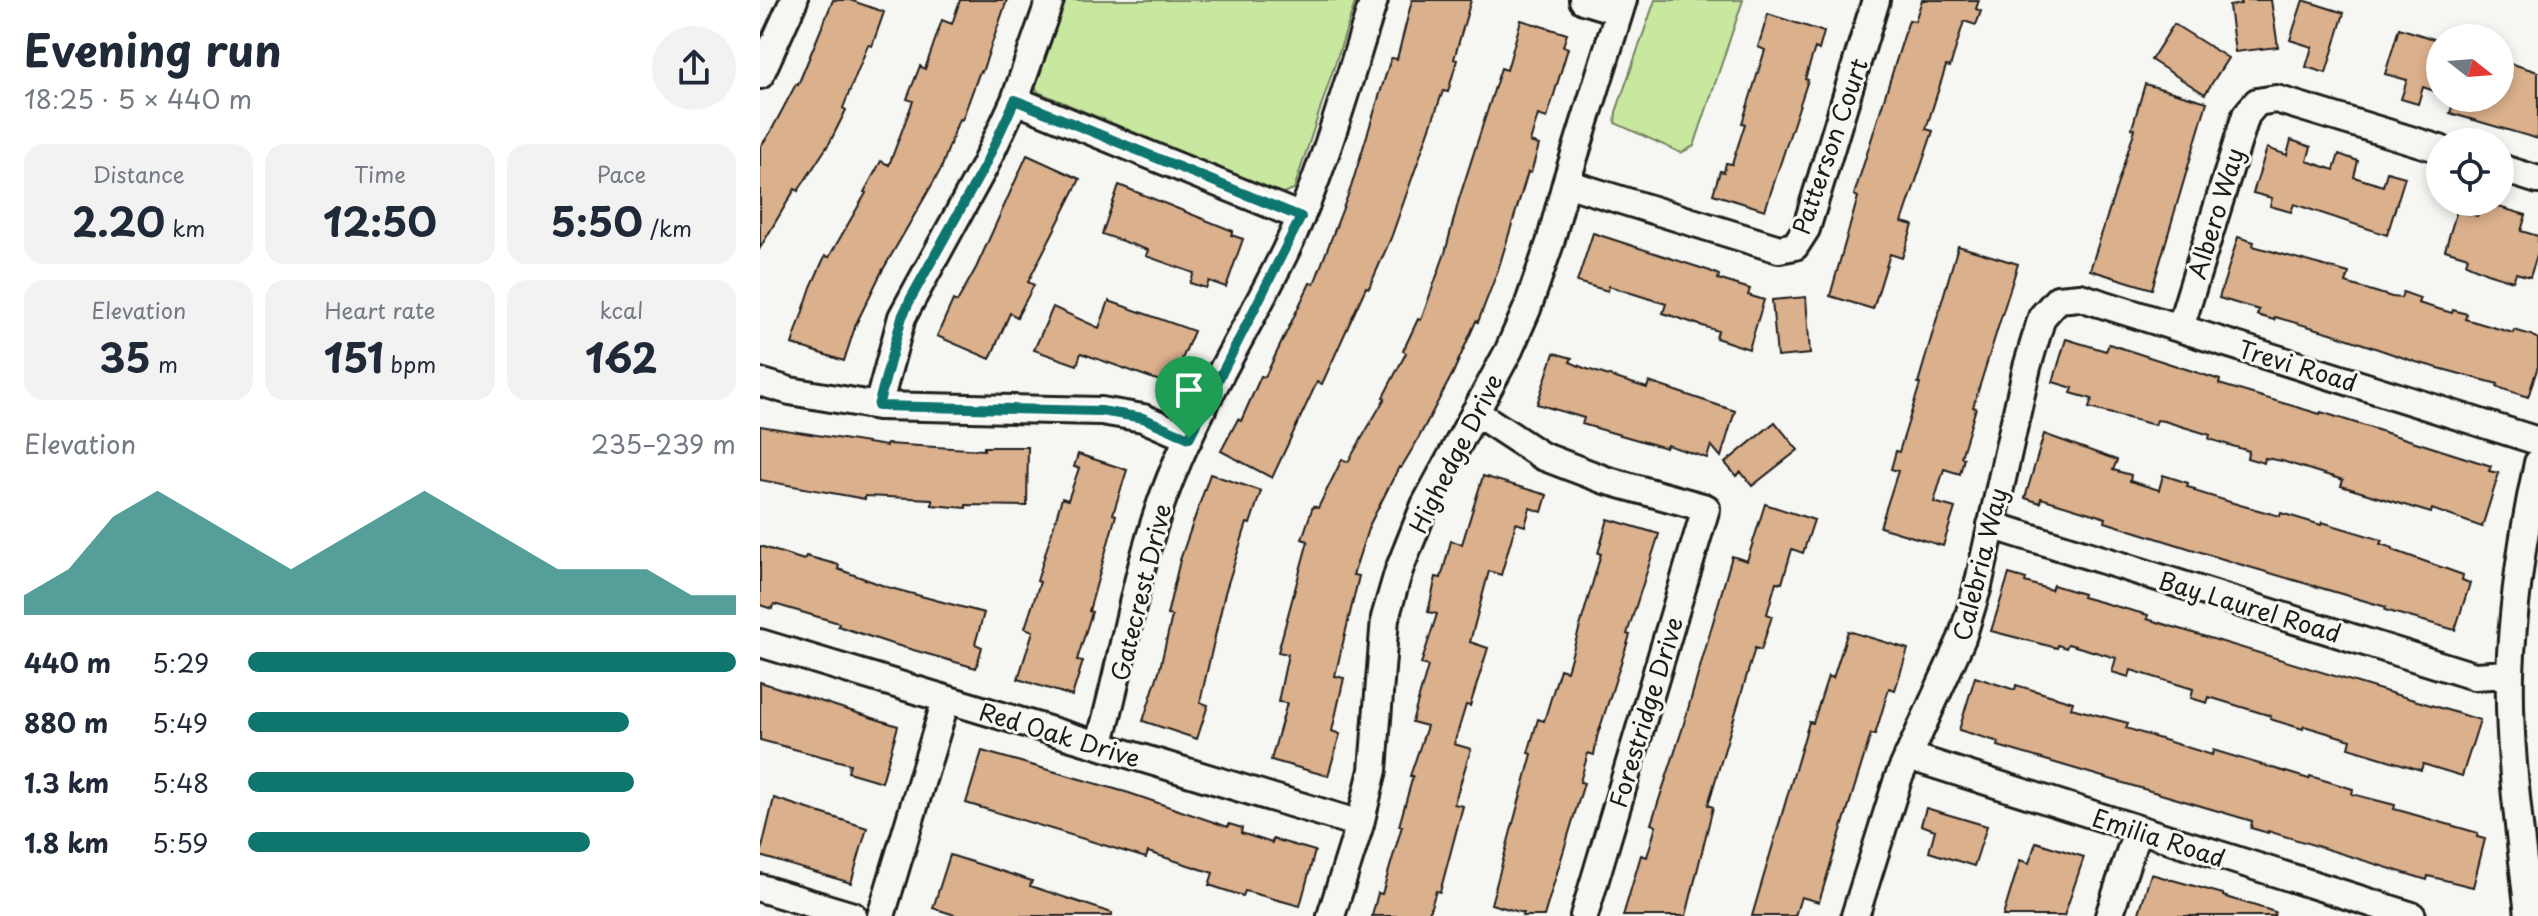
<!DOCTYPE html>
<html lang="en">
<head>
<meta charset="utf-8">
<style>
  :root { --surface:#fff; --page:#f2f2f3; --text:#1f2937; --muted:#747a83; --accent:#0f766e }
  body { margin:0; font-family:"Playpen Sans",sans-serif; background:var(--page); color:var(--text); height:100vh; display:flex; flex-direction:column; font-size:30px; white-space:nowrap }
  * { box-sizing:border-box; margin:0 }
  p { font-size:26px; color:var(--muted) }
  .icon { flex:none; width:44px; height:44px; fill:none; stroke:currentColor; stroke-width:2; stroke-linecap:round; stroke-linejoin:round }
  .map { position:relative; flex:1; overflow:hidden }
  .side { display:flex; flex-direction:column; background:var(--surface); width:760px }
  .side>* { flex:none }
  .needle { width:52px; rotate:107deg }
  .tools { position:absolute; left:1666px; top:24px; display:grid; gap:16px }
  .tools a { display:grid; place-items:center; width:88px; height:88px; border-radius:50%; background:var(--surface); box-shadow:0 4px 12px #0003; font-size:40px }
  .pin { position:absolute; display:grid; place-items:center; width:68px; height:68px; color:#fff; margin:-82px -34px; border-radius:50% 50% 50% 0; rotate:-45deg; box-shadow:0 0 8px #0007 }
  .pin .icon { rotate:45deg }
  .round { display:grid; place-items:center; flex:none; width:84px; height:84px; border-radius:42px; background:var(--page) }
  .summary { display:flex; align-items:center; justify-content:space-between; height:136px; padding:0 24px }
  h1 { font-size:44px; font-weight:700; line-height:60px }
  .figures { display:grid; grid-template-columns:repeat(3,1fr); gap:12px; height:136px; padding:8px 24px }
  .figures div { display:grid; align-content:center; border-radius:20px; background:var(--page); text-align:center }
  .figures b { font-size:40px; font-weight:700 }
  .figures small { font-size:22px; font-weight:400 }
  .figures p { font-size:22px }
  .chart { height:224px; padding:16px 24px }
  .chart p { display:flex; justify-content:space-between }
  .chart svg { width:100%; height:144px; margin-top:8px; fill:var(--accent); opacity:.7 }
  ul { padding:0 24px; list-style:none; font-size:26px }
  li { display:grid; grid-template-columns:128px 96px 1fr; align-items:center; height:60px }
  li i { height:20px; border-radius:10px; background:var(--accent) }
  main { display:flex; flex:1; min-height:0 }
  .map>svg:first-child { display:block }
  .green { fill:#c8e79f; stroke:#72825e; stroke-width:2 }
  .building { fill:#dbb08c; stroke:#1c1c1c; stroke-width:2 }
  .lines { fill:none; stroke-linecap:round; stroke-linejoin:round }
  .minor-casing { stroke:#1c1c1c; stroke-width:32 }
  .minor { stroke:#f6f6f2; stroke-width:26 }
  .route-casing { stroke:#fff; stroke-width:16 }
  .route { stroke:#0f766e; stroke-width:10 }
  .labels { text-anchor:middle; dominant-baseline:central; stroke-width:6; stroke-linejoin:round; paint-order:stroke }
  .street-label { font-size:24px; fill:#1c1c1c; stroke:#f6f6f2 }
</style>
</head>
<body>
<main>
<section class="side">
<div class="summary"><div><h1>Evening run</h1><p>18:25 · 5 × 440 m</p></div><a class="round"><svg class="icon" aria-label="share" viewBox="0 0 24 24"><path d="M12 15V3M7 8l5-5 5 5M5 13v7h14v-7"/></svg></a></div>
<div class="figures">
<div><p>Distance</p><b>2.20<small> km</small></b></div>
<div><p>Time</p><b>12:50</b></div>
<div><p>Pace</p><b>5:50<small> /km</small></b></div>
</div>
<div class="figures">
<div><p>Elevation</p><b>35<small> m</small></b></div>
<div><p>Heart rate</p><b>151<small> bpm</small></b></div>
<div><p>kcal</p><b>162</b></div>
</div>
<div class="chart"><p><span>Elevation</span>235–239 m</p>
<svg viewBox="0 0 160 44" preserveAspectRatio="none"><path d="M0 44V38L10 30L20 14L30 6L40 14L50 22L60 30L70 22L80 14L90 6L100 14L110 22L120 30L130 30L140 30L150 38L160 38V44z"/></svg>
</div>
<ul>
<li><b>440 m</b>5:29<i style="width:100%"></i></li>
<li><b>880 m</b>5:49<i style="width:78%"></i></li>
<li><b>1.3 km</b>5:48<i style="width:79%"></i></li>
<li><b>1.8 km</b>5:59<i style="width:70%"></i></li>
</ul>
</section>
<div class="map">
<svg width="1778" height="916" viewBox="0 0 1778 916">
  <rect width="100%" height="100%" fill="#f6f6f2"/>
  <filter id="ink" filterUnits="userSpaceOnUse"><feTurbulence type="fractalNoise" baseFrequency=".0125" numOctaves="2"/><feDisplacementMap in="SourceGraphic" scale="16" xChannelSelector="R" yChannelSelector="G"/><feConvolveMatrix kernelMatrix="1 2 1 2 8 2 1 2 1" color-interpolation-filters="sRGB"/></filter>
  <g filter="url(#ink)">
    <path class="green" d="M299,0H596L534,189L520,194L278,92L274,84Z
      M895,0H983L934,146L921,153L855,123L856,112Z"/>
    <path class="building" d="M73,0H90L124,12L112,46L108,45L83,108L86,110L70,142L38,191L35,189L0,248V147L10,133L36,84L38,85Z
      M200,0H247L222,72L220,71L202,120L199,119L181,169L121,273L96,324L84,361L32,344L51,287L65,256L69,257L106,193L104,192L121,161L129,165L153,101L147,99L160,66L165,69L182,20L192,24Z
      M652,0H711L694,59L697,60L688,92L683,91L631,238L609,288L606,287L562,384L557,382L512,478L461,451L478,419L481,421L501,376L505,377L550,283L554,284L591,187L631,58L637,59Z
      M1162,0H1219L1216,9L1221,11L1216,25L1204,21L1190,67L1186,66L1166,129L1173,131L1142,222L1153,225L1142,258L1130,254L1113,309L1070,296L1098,197L1094,195L1119,115L1149,20L1155,21Z
      M1480,0H1511L1518,47L1475,52L1469,6L1481,4Z
      M1543,0L1584,13L1566,73L1546,67L1552,47L1530,40Z
      M1008,14L1064,32L1059,50L1055,48L1045,79L1048,80L1005,210L953,194L960,171L964,172L966,163L972,164L985,124L982,123L1005,50L998,47Z
      M761,20L807,34L803,46L808,48L787,118L778,115L770,142L779,145L771,173L768,172L738,270L718,322L716,321L693,373L657,441L641,468L639,467L609,526L593,575L599,576L575,676L584,678L572,731L580,734L568,776L511,760L527,703L518,702L528,654L518,652L548,541L542,539L553,506L558,508L582,459L588,462L625,398L623,397L646,353L643,351L658,319L661,320L685,253L699,199L741,68L747,70Z
      M1414,24L1468,58L1445,94L1391,60Z
      M1639,28L1680,41V93L1663,87L1658,104L1641,99L1647,80L1625,74Z
      M1740,60L1778,72V139L1690,113L1695,98H1740Z
      M1385,84L1447,102L1392,289L1330,270L1375,129L1372,128Z
      M1531,140L1551,147L1547,161L1574,170L1579,154L1598,161L1594,177L1623,186L1627,172L1645,177L1627,235L1534,204L1531,212L1510,206L1512,198L1493,193L1507,148L1527,155Z
      M267,155L320,179L268,282L274,285L257,317L250,313L230,359L177,336L193,300L197,302L216,268Z
      M359,185L473,231L471,235L483,239L466,287L449,281L446,288L430,283L434,273L386,256L388,250L342,234Z
      M1721,202L1766,215L1761,231L1778,236V252L1770,277L1756,273L1753,281L1727,273L1706,264L1708,257L1685,250L1697,210L1717,216Z
      M833,233L950,271L959,275L958,279L990,289L988,295L1004,300L989,349L956,338L958,331L903,313L906,304L849,286L848,291L817,282Z
      M1478,237L1494,242L1493,246L1589,273L1586,283L1632,297L1641,298L1643,292L1660,298L1658,303L1692,313L1693,310L1707,314L1705,319L1753,333L1754,330L1771,335L1778,339V366L1768,397L1737,387L1738,384L1656,362L1571,333L1515,317L1514,320L1497,315L1499,310L1459,298Z
      M1198,246L1258,264L1213,407L1216,408L1201,457L1204,458L1200,474L1184,469L1174,502L1195,508L1183,546L1120,527L1138,471L1131,469L1136,451L1139,452L1160,384L1158,383Z
      M1046,297L1050,354L1017,357L1012,300Z
      M349,301L434,331L411,385L321,353L317,365L274,350L293,307L339,328Z
      M1306,339L1346,351L1349,344L1460,380L1459,384L1560,414L1561,412L1731,466L1729,471L1739,473L1722,527L1672,509L1671,513L1581,486L1583,480L1522,461L1505,458L1504,463L1487,458L1489,451L1449,439L1450,435L1404,421L1397,420L1395,425L1329,408L1332,399L1311,393L1313,388L1293,382Z
      M794,353L812,358L810,362L824,368L887,388L889,382L975,411L961,457L951,445L947,458L907,445L906,448L822,424L824,418L777,404Z
      M1015,422L1038,450L992,486L981,472L976,476L965,463Z
      M0,426L126,446L127,444L224,450V447H268L267,506L206,505V508L172,505V499L105,496V499L0,480Z
      M1284,434L1357,460L1353,470L1371,475L1370,481L1399,490L1403,475L1428,483L1427,487L1435,489L1434,491L1480,505L1520,516L1521,513L1561,525L1562,522L1622,540L1620,544L1633,548V550L1703,575L1702,580L1710,583L1695,630L1625,610L1626,607L1479,564L1345,522L1346,518L1281,498L1280,503L1265,498Z
      M318,454L367,470L353,514L356,515L329,611L332,612L317,660L323,661L312,696L258,679L273,631L265,628L280,582L277,581L302,498L308,500L319,468L314,467Z
      M450,474L501,491L490,524L487,523L465,593L440,702L448,705L437,739L383,721L400,668L412,616L407,615L420,560Z
      M723,476L787,495L782,512L770,508L765,526L756,523L741,575L729,571L710,642L728,648L710,706L706,705L694,744L711,749L694,804L703,806L680,892L676,891L668,916H612L618,893L622,894L642,826H639L653,776H650L667,726L652,722L668,666L661,664L677,614L668,612L676,577L681,578L691,541L702,544Z
      M1005,504L1054,520L1043,553L1032,549L1022,583L1016,582L1007,614L1012,616L1001,650L995,648L948,805L953,807L926,916H863L881,855L887,857L896,826L891,824L922,730L972,556L987,561Z
      M848,519L899,534L867,634L870,635L837,737L834,755L828,753L820,782L824,783L784,916H762L763,913L731,904L772,754L768,753L778,719L784,721L800,669L807,671L841,554L838,553Z
      M0,546L44,560L46,556L79,565L78,569L127,587L224,613L215,644L222,647L216,668L129,643L78,626L79,623L14,604L12,609L0,605Z
      M1249,574L1266,579L1265,582L1291,590L1293,585L1323,594L1322,597L1388,615L1387,619L1720,720L1702,776L1663,764L1661,770L1589,748L1591,740L1544,726L1543,729L1510,719L1511,716L1449,697L1447,703L1431,698L1433,689L1371,670L1369,677L1352,672L1356,658L1308,644L1306,648L1298,645L1297,648L1231,631Z
      M1088,631L1148,649L1135,690L1129,688L1115,735L1111,734L1059,902L1041,897L1035,916H992L1049,722L1053,723L1068,676L1073,678Z
      M1215,677L1255,690L1256,685L1313,702L1311,708L1368,723L1366,728L1397,738L1452,755L1453,750L1549,779L1550,776L1593,789L1592,794L1635,805L1634,809L1645,812L1718,833L1717,837L1725,839L1713,887L1668,876L1667,880L1508,831V833L1491,828L1492,821L1238,746L1239,742L1199,730Z
      M0,682L138,726L122,782L88,772L90,764L0,740Z
      M222,751L369,793L468,827L469,824L482,828L481,833L512,843L513,839L555,851L540,906L485,891L483,896L449,885L453,873L388,852L386,858L206,803Z
      M14,798L107,828L91,883L0,856Z
      M1166,808L1227,826L1214,866L1169,852L1175,830L1161,825Z
      M1276,842L1324,857L1304,916H1243L1260,860L1269,863Z
      M190,855L272,881L270,886L352,913V916H198L173,908Z
      M1391,874L1463,894V896L1515,912L1514,916H1378Z"/>
    <g class="lines">
      <g class="minor-casing">
        <path id="minor" d="M823,0L859,11
          M0,75L34,0
          M255,100L541,217
          M1740,168L1778,180
          M806,183L1019,249L1035,246L1046,229L1116,0
          M1420,328L1486,115L1497,102L1516,99L1680,149
          M0,382L30,391L118,406L341,411L383,418L429,438
          M118,406L142,317L224,167L255,100L290,0
          M715,412L782,456L845,480L946,508L824,916
          M1231,525L1714,676L1750,674
          M0,643L600,824
          M339,745C363,663 374,577 403,498C434,412 485,334 525,252C564,172 587,84 614,0
          M1148,756L1652,916
          M0,888L93,916
          M121,916L186,700
          M571,916L600,824L613,770L625,618L639,570L665,505L749,350L767,309L790,243L806,183L863,0
          M1095,916L1138,779L1202,638L1218,586L1267,367L1282,317L1298,299L1320,297L1778,441
          M1349,916L1377,831
          M1769,916C1761,836 1748,754 1750,673C1753,602 1763,532 1778,463"/>
      </g>
      <use href="#minor" class="minor"/>
    </g>
  </g>
  <g class="lines" filter="url(#ink)">
    <g class="route-casing">
      <path id="route" d="M255,100L541,217L429,438L383,418L341,411L118,406L142,317L151,298L224,167Z"/>
    </g>
    <use href="#route" class="route"/>
  </g>
  <g class="labels">
    <g class="street-label">
      <text transform="translate(1069 146) rotate(-71)">Patterson Court</text>
      <text transform="translate(1455 213) rotate(-73)">Albero Way</text>
      <text transform="translate(1538 365) rotate(17)">Trevi Road</text>
      <text transform="translate(695 453) rotate(-63)">Highedge Drive</text>
      <text transform="translate(1219 564) rotate(-76)">Calebria Way</text>
      <text transform="translate(380 592) rotate(-76)">Gatecrest Drive</text>
      <text transform="translate(1490 606) rotate(17)">Bay Laurel Road</text>
      <text transform="translate(885 712) rotate(-73)">Forestridge Drive</text>
      <text transform="translate(300 734) rotate(17)">Red Oak Drive</text>
      <text transform="translate(1399 837) rotate(18)">Emilia Road</text>
    </g>
  </g>
</svg>
<div class="tools">
<a><svg class="needle" viewBox="-14 -14 28 28"><path d="M0-13l5 13h-10z" fill="#e53935"/><path d="M0 13l5-13h-10z" fill="#747a83"/></svg></a>
<a><svg class="icon" aria-label="locate" viewBox="0 0 24 24"><circle cx="12" cy="12" r="6"/><path d="M12 2v4M12 18v4M2 12h4M18 12h4"/></svg></a>
</div>
<div class="pin" style="left:429px;top:438px;background:#1e9e55"><svg class="icon" aria-label="arrive" viewBox="0 0 24 24"><path d="M6 21V4h12l-3 4 3 4H6"/></svg></div>
</div>
</main>
</body>
</html>
